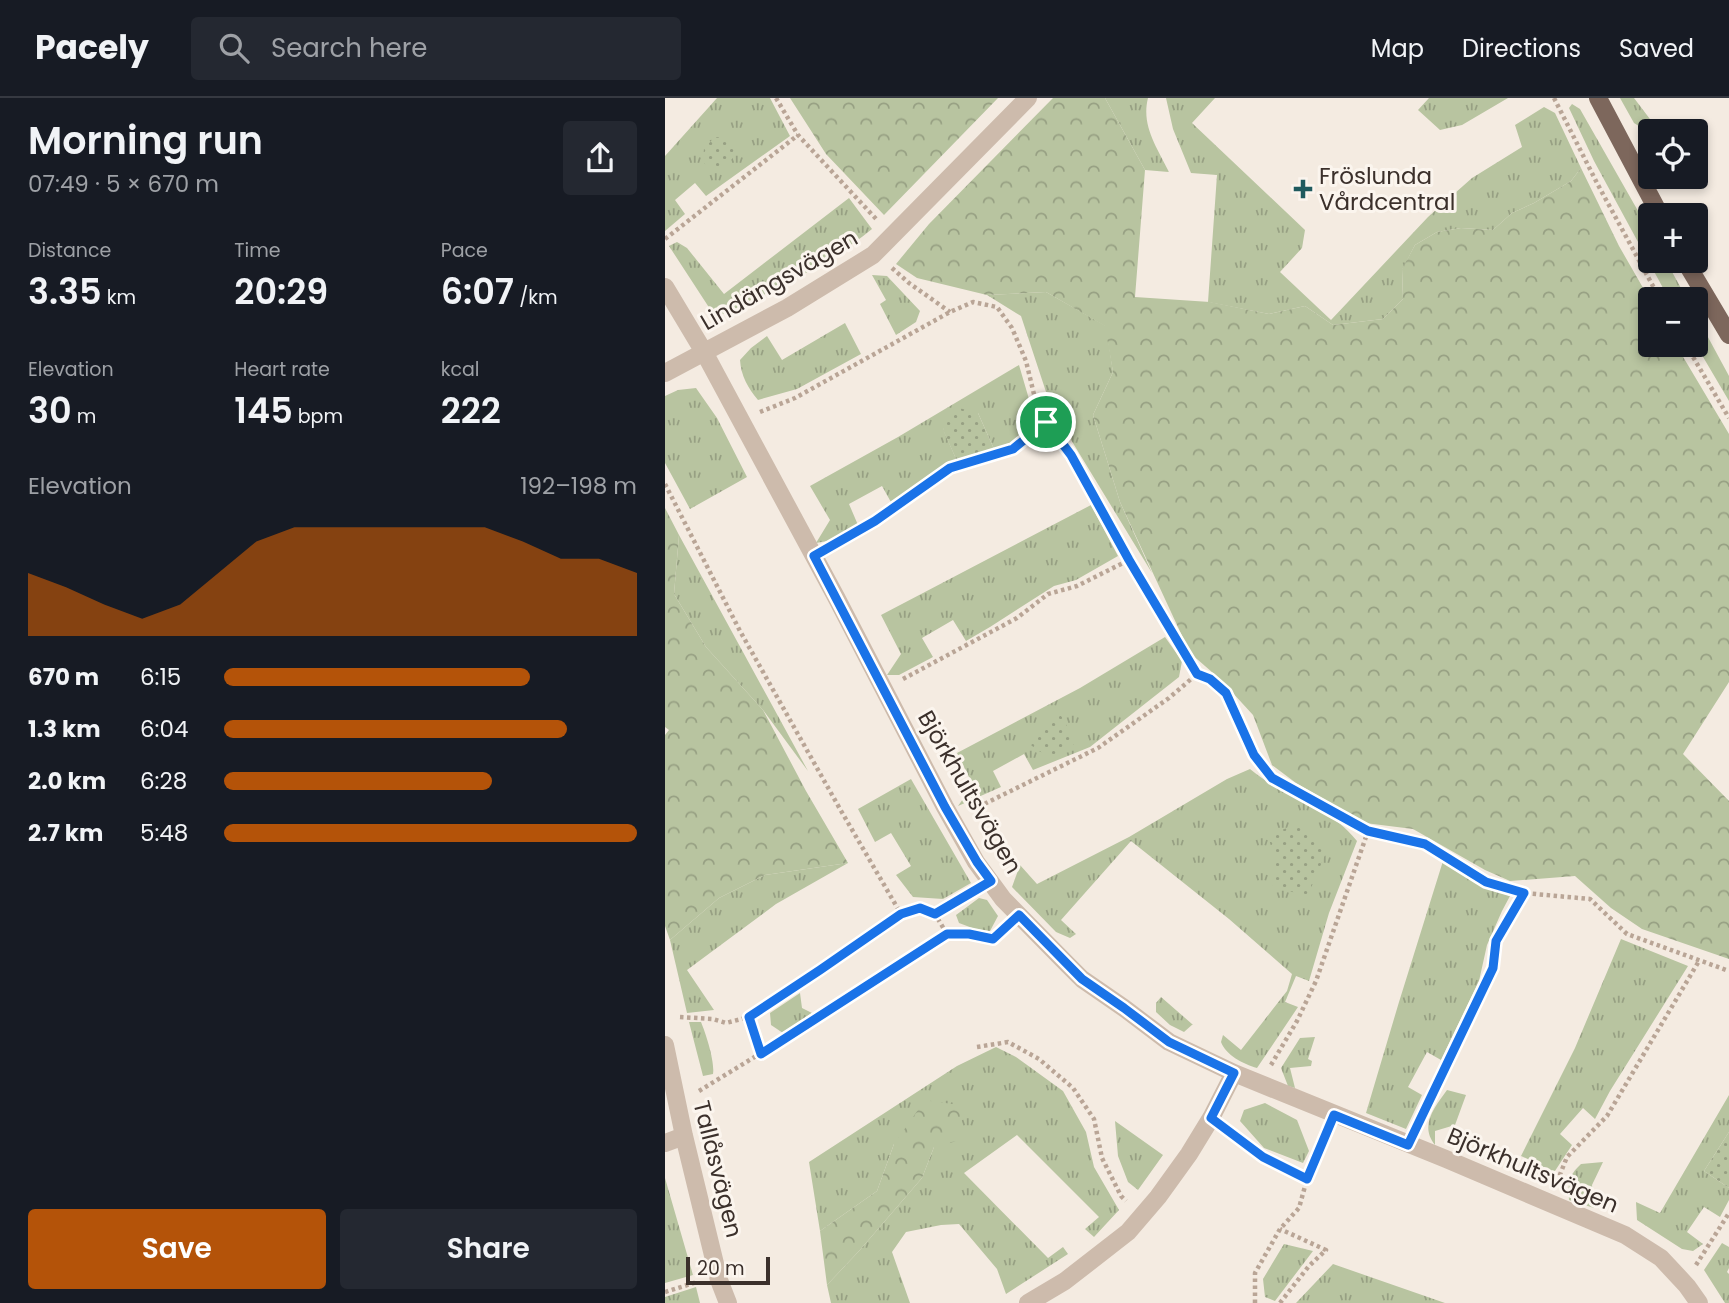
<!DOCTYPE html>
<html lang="en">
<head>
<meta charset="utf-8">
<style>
  :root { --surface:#171b24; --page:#242831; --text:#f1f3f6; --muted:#9ea1a6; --line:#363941; --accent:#b45309 }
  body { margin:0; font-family:Poppins,sans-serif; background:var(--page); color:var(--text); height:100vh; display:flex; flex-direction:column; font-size:26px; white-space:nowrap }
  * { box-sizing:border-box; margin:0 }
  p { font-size:23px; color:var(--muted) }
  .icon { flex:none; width:38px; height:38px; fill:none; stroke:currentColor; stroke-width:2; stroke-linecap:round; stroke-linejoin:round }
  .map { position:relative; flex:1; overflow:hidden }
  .details { display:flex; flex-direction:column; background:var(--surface); width:665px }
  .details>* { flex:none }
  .fabs { position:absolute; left:973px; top:21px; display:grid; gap:14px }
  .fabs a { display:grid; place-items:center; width:70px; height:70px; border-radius:7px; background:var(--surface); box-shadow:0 4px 10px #0003; font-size:35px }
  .scale { position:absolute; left:21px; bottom:18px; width:84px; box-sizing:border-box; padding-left:7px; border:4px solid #3b302b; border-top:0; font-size:19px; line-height:24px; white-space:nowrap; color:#3b302b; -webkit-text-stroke:5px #fbf5ee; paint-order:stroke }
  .pin { position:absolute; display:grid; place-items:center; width:60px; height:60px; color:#fff; margin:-30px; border:4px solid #fff; border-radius:50%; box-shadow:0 2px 7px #0007 }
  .round { display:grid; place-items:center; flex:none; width:74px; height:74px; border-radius:7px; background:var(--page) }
  .summary { display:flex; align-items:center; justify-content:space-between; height:119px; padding:0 28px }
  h1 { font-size:38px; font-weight:600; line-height:52px }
  .metrics { display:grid; grid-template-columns:repeat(3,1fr); gap:10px; height:119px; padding:7px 28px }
  .metrics div { display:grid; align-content:center }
  .metrics b { font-size:35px; font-weight:600 }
  .metrics small { font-size:19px; font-weight:400 }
  .metrics p { font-size:19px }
  .chart { height:196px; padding:14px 28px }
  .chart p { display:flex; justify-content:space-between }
  .chart svg { width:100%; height:126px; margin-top:7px; fill:var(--accent); opacity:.7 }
  .primary-button { display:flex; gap:14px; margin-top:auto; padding:14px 28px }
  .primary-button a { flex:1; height:80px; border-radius:7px; background:var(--accent); color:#fff; font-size:28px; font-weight:600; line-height:80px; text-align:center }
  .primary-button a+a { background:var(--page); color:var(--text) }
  ul { padding:0 28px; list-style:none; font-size:23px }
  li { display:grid; grid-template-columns:112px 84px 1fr; align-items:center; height:52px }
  li i { height:18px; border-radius:9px; background:var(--accent) }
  header { display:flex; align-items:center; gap:42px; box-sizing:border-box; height:98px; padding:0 35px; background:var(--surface); border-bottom:2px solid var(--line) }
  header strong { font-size:33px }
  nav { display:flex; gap:38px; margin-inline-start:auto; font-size:24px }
  .search { width:490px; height:63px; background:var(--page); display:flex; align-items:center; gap:18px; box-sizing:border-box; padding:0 24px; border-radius:7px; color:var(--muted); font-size:26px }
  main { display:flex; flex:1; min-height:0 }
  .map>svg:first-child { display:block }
  .grass { fill:url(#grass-tufts) }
  .forest { fill:url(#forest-crowns) }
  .park { fill:url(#park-dots) }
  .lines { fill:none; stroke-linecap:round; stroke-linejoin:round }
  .path { stroke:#b9a596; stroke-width:4.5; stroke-dasharray:3.5 3.5; stroke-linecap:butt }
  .minor { stroke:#cdbbac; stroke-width:18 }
  .major { stroke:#7d675c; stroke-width:18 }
  .route-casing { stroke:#fff; stroke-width:14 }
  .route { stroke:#1a73e8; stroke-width:9 }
  .poi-dot { fill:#1f5a5e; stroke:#fbf5ee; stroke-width:2.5 }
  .labels { text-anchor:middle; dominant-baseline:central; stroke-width:6; stroke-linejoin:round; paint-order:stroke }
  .poi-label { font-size:23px; fill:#3b302b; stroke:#fbf5ee; text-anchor:start }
  .street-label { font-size:23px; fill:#3b302b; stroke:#fbf5ee }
</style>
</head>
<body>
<header>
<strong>Pacely</strong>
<div class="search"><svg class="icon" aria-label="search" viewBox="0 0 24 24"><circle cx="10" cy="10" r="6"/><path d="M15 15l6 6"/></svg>Search here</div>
<nav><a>Map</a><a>Directions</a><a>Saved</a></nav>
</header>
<main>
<section class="details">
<div class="summary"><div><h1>Morning run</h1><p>07:49 · 5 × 670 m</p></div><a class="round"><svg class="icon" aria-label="share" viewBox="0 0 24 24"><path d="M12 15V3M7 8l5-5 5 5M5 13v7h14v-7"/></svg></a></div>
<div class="metrics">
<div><p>Distance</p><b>3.35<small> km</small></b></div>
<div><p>Time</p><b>20:29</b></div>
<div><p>Pace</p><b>6:07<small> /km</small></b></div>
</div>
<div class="metrics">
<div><p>Elevation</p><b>30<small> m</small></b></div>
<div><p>Heart rate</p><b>145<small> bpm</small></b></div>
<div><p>kcal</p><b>222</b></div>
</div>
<div class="chart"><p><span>Elevation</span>192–198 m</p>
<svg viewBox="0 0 160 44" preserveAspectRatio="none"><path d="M0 44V22L10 27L20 33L30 38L40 33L50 22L60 11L70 6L80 6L90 6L100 6L110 6L120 6L130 11L140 17L150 17L160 22V44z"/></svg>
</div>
<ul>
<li><b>670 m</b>6:15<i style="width:74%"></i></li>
<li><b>1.3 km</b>6:04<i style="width:83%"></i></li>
<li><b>2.0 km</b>6:28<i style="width:65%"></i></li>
<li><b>2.7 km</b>5:48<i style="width:100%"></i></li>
</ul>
<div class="primary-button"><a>Save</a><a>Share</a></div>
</section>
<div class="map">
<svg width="1064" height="1205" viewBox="0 0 1064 1205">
  <defs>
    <pattern id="grass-tufts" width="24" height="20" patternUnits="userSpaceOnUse" patternTransform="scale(1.75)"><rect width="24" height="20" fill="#b8c4a0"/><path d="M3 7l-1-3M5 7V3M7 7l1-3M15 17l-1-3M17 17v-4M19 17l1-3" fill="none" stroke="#97a083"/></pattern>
    <pattern id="forest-crowns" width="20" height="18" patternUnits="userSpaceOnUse" patternTransform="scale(1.75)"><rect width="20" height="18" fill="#b8c4a0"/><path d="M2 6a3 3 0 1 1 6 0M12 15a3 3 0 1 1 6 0" fill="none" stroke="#97a083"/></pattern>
    <pattern id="park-dots" width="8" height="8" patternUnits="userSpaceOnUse" patternTransform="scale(1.75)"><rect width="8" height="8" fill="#b8c4a0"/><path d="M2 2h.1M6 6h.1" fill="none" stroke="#97a083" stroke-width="1.8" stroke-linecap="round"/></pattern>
  </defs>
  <rect width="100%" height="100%" fill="#f4ebe1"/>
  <path class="grass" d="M52,0H105L125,38L41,98L30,85L10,102L20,116L0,133V58Z
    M440,0H483C476,28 492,49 504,74L480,72Z
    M501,0H550L527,25L640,132L637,150L615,174L666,222L763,119L807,80L857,49L850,27L879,9L890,15L916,70L906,83L869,105L847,115L828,132L796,130L772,134L750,147L737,172L738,201L718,221L668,227L640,208L604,216L543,204L552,77L526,75L508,31Z
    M764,0H843L797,27L775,32L753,12Z
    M955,0H969L994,33H985V35L969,25Z
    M907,6L915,11L985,134V163H1001L1022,201H1004L929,63L904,10Z
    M184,100L207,131C163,167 111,191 59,216L45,211L4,148L12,144L22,150L59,196Z
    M207,177L222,178L255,213L251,224L231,237L215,206L221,202Z
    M381,194L441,228L448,274L428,317L455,404L487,475L386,309L356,218L322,197Z
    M1031,217L1064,278V303L1031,247Z
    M180,225L196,256L132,291L93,302C83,290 76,278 75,262L86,250L102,238L117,262Z
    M354,267L366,308V330L350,345L329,351L313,315L278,331L292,363L266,377L227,406L217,388L184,406L193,427L168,442L151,445L165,422L145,388L233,339Z
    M31,290L52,320L82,379L25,411L0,365V298L13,292Z
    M426,407L453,458L411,482L389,488L325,529L301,543L288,522L257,540L268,559L234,577H222L236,556L216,517Z
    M14,437L143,673L98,612L41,549L9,496Z
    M500,539L517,563L514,579L425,649L368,672L359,656L328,673L336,689L293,708L308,687L292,655L415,590Z
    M585,671C594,678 603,685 613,690C645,707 668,714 692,743L664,815L644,883L631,878L620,904L633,909L592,970C578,966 561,957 556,944L558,937L576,952L622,893L627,876L564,821L466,743L396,822L411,836L405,840L391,834L347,789L355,767L372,786L464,739L562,681Z
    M246,681L306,785L278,801L248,799L231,777L246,768L226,735L210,744L193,711Z
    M778,763L817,788L845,798L837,813L822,847L814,883L776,962L762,954L743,989L757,997L741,1031L701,1015L734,904Z
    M183,765L111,806L22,872L49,912L22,915L5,842L54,800L100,777Z
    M314,800L322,802L333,818L325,833L310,831L294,825L291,817Z
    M956,841L1023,868L945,993L930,1021L918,1010L895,1036L907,1047L888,1076L876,1085L861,1079L867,1063L856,1058L910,950Z
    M135,895L137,910L147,915L118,935L106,927L105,915Z
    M496,899L527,926H528L519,934L505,927L491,914V905Z
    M24,924H36C41,936 50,964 48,976L38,978Z
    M650,939L643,961L647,963L646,968L625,970L630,990L623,988L616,970L635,940Z
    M331,949L351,959L398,993L421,1034L429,1069L454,1112L429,1139L420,1131L434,1119L352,1037L299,1075L383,1160L398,1149L403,1156L341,1196L332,1171L294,1126L276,1127L241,1134L227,1154L245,1205H166L162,1187L194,1153L257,1080L269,1049L229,1046L212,1093L155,1133L144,1064L292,968Z
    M782,992L801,997L790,1027L770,1033V1047C754,1027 770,1009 782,992Z
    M1064,997V1034L1039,1073L1064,1090V1102L1055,1119L1039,1109L1022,1134L1038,1146L1028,1153L1017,1151L972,1122L971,1104L995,1115Z
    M600,1005L632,1022L644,1053L638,1065L599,1050L575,1023L579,1012Z
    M450,1023L498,1057L473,1092L463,1084L453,1058Z
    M938,1064L927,1087L929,1110L904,1102C903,1085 903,1078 916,1066Z
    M0,1080L28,1177L0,1185Z
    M1057,1145L1064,1149V1170L1062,1174L1064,1176V1205H1060L1039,1172Z
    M619,1146L648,1153L610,1203L600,1199L598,1181Z
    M668,1166L780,1205H631Z
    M31,1189L35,1205H0V1199Z"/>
  <path class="forest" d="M125,0H333L219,117L161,56Z
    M388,0H440L480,72L470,199L545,204L604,216L640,208L668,227L718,221L738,201L737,171L750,147L772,134L796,130L828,132L847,115L869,105L906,83L916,70L954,148L985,202V247H1011L1064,336V584L1018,656L1064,703V861L977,831L946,810L910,778L845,783L820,772L748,731L700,725L631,685L607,667L588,617L555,581L525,555L455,404L428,317L448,274L440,228L381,194L322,197L252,180L231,166L264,126Z
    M0,410L14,437L9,496L41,549L98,612L141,693L183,765L100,777L54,800L5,842L0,828V637L4,632L0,629Z
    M260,1002L294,1007L300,1041L269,1049L257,1080L194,1153L162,1187L155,1133L212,1093L229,1046Z"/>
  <path class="park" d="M50,39L62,40L71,56L61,68L47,72L38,64L39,50Z
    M294,310L313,315L329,351L292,363L278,332L280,321Z
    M395,616L406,635L409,646C393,661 382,661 366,647Z
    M633,725L651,737L660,757L642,799L607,787L611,765L603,738Z
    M1064,1034V1090L1039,1073Z"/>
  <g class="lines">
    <path class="path" d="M111,0L133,37L213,123
      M889,0L933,87L995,201
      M0,141L133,37
      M227,170L244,185L285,214
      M1021,247L1064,320
      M95,314L130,300L285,214L308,204L332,209L347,230L361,263L373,313L406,357L464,462L532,576L545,581L561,595L589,657L607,680L703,733L760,746L821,784L859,795L925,801L962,836L1064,873
      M0,386L75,533L175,711L236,816L255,810L270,816L307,794
      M168,447L210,423L285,370L349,351L381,324
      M238,581L352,520L383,496L412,488L464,462
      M307,712L433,650L504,600L532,576
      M282,836H305L328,841L337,832
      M15,919L48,921L61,925L84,919
      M312,949L343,944L374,961L408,990L429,1021L437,1060L456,1098L461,1103
      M96,955L84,919L155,872L236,816
      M606,967L632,923L651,883L703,733
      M34,993L96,955L282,836L270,816
      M753,1027L828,870L831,843L859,795
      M562,1032L598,1059L642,1081
      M892,1084L902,1059L942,1018L1034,863
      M1031,1167L1064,1115
      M0,1194L32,1184
      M590,1205V1175L615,1131L634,1110L642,1081L662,1034
      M615,1205L644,1168L661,1152L615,1131"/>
    <path class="minor" d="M0,189L39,254L171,499L280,709L311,764L338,801L402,866L417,881L459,910L504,944L569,975L781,1061L960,1137L996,1160L1022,1188L1034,1205
      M0,275L122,210L208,157L363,0
      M0,947L19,1038L54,1182L63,1205
      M0,1045L19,1038
      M363,1205L400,1183L463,1134L493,1099L524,1056L546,1020L569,975"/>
    <path class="major" d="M933,0L995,117
      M1020,163L1064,237"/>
  </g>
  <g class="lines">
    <g class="route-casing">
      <path id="route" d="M381,324L406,357L464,462L532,576L545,581L561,595L589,657L607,680L703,733L760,746L821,784L859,795L831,843L828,870L743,1047L669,1017L642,1081L598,1059L546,1020L569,975L504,944L459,910L417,881L354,817L328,841L304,836H282L96,956L84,919L155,872L236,816L255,810L270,816L326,783L312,764L280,709L149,458L210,423L285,370L348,351Z"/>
    </g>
    <use href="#route" class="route"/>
  </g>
  <path class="poi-dot" d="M634.5 80.5h7v7h7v7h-7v7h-7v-7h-7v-7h7z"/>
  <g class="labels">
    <g class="poi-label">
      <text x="654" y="78">Fröslunda<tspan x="654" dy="26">Vårdcentral</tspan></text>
    </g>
    <g class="street-label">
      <text transform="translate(114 182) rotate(-30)">Lindängsvägen</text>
      <text transform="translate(305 694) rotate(60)">Björkhultsvägen</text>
      <text transform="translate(53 1071) rotate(76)">Tallåsvägen</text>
      <text transform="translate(868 1072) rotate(23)">Björkhultsvägen</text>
    </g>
  </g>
</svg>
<div class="fabs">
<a><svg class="icon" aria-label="locate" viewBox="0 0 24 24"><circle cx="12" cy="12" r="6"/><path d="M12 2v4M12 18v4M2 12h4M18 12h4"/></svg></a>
<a>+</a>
<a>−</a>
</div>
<div class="scale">20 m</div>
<div class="pin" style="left:381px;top:324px;background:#1e9e55"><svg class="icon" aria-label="arrive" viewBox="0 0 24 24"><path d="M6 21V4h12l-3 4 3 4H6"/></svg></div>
</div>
</main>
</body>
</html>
